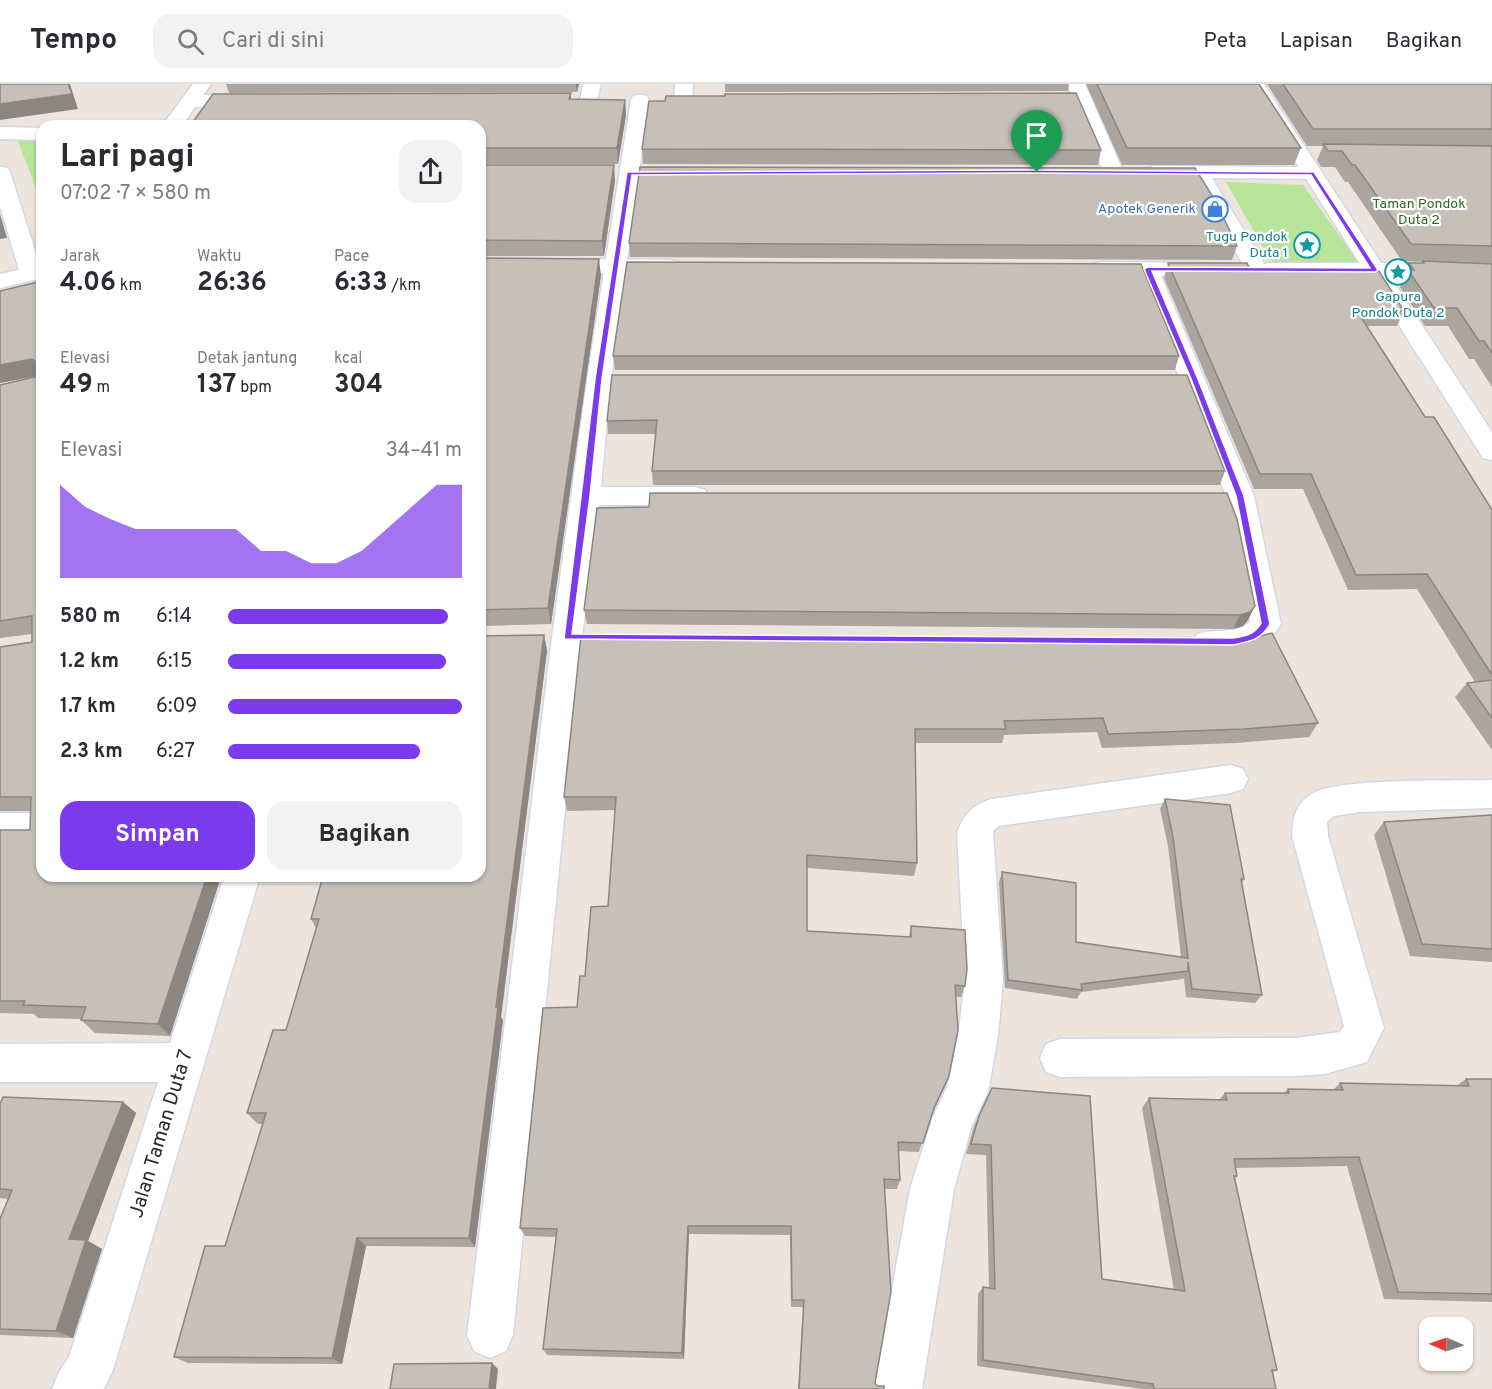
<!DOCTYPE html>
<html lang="id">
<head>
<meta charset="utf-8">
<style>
  :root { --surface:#fff; --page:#f2f2f3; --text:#2b2b33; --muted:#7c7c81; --line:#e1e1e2; --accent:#7c3aed }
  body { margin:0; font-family:Overpass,sans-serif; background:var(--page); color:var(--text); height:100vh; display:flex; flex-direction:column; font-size:22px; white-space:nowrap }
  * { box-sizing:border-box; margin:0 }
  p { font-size:20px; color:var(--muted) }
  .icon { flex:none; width:33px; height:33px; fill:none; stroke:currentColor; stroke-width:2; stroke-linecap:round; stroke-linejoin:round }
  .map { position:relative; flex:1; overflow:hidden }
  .sheet { position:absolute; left:36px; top:36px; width:450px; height:762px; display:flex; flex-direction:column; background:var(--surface); border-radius:18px; box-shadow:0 2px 4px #0004 }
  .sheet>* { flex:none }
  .needle { width:39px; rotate:272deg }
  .tools { position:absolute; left:1419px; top:1233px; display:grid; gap:12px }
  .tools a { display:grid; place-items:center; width:54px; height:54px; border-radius:12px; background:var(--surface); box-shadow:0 2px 4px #0004; font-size:30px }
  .pin { position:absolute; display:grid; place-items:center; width:51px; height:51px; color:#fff; margin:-62px -26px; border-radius:50% 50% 50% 0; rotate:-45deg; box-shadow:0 0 6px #0007 }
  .pin .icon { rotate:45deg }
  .round { display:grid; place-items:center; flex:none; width:63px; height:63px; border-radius:18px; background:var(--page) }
  .head { display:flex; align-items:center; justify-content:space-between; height:102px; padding:0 24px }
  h1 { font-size:33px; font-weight:700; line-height:45px }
  .figures { display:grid; grid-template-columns:repeat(3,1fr); gap:9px; height:102px; padding:6px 24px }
  .figures div { display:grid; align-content:center }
  .figures b { font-size:26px; font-weight:700 }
  .figures small { font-size:16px; font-weight:400 }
  .figures p { font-size:16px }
  .chart { height:168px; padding:12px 24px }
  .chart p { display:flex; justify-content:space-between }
  .chart svg { width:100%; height:108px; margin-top:6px; fill:var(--accent); opacity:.7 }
  .action { display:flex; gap:12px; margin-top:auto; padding:12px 24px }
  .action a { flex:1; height:69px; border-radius:18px; background:var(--accent); color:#fff; font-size:24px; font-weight:700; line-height:69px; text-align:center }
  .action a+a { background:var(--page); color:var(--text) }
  ul { padding:0 24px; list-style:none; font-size:20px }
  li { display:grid; grid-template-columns:96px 72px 1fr; align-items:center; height:45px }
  li i { height:15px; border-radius:8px; background:var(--accent) }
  header { display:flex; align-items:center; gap:36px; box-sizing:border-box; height:84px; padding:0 30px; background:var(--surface); border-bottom:2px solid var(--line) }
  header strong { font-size:28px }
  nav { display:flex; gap:33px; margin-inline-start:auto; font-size:21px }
  .search { width:420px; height:54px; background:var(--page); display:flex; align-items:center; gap:15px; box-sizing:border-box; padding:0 21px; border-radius:18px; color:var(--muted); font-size:22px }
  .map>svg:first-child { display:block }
  .green { fill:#b8e49a }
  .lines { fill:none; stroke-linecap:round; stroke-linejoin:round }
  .minor-casing { stroke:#d3d7e4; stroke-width:3 }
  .tertiary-casing { stroke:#d3d7e4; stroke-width:3 }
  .secondary-casing { stroke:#d3d7e4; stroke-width:3 }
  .minor { fill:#fff; fill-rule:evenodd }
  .tertiary { fill:#fff; fill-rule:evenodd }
  .secondary { fill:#fff; fill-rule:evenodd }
  .wall { fill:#aaa59f }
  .shaded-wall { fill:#8b8682 }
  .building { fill:#c6c0b9; stroke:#8b8682; stroke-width:1.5 }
  .route { fill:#7c3aed; stroke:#fff; stroke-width:1.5; fill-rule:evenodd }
  .labels { text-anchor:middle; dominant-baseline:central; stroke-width:4.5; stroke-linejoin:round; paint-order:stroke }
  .far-park-label { font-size:14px; fill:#30691a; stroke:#fff }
  .far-shop-label { font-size:14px; fill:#366cbe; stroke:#fff; text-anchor:end }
  .far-culture-label { font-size:14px; fill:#0d838f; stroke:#fff; text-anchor:end }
  .near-street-label { font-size:20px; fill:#2b2b2b; stroke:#fff }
</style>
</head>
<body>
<header>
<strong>Tempo</strong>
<div class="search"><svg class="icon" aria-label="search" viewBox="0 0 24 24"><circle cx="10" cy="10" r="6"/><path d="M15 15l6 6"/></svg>Cari di sini</div>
<nav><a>Peta</a><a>Lapisan</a><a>Bagikan</a></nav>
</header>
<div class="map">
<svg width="1492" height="1305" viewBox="0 0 1492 1305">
  <rect width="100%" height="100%" fill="#ede5dd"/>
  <path class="green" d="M17,55H42V120Z
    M1226,98L1303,101L1359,179H1272Z"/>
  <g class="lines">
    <g class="minor-casing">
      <path id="minor" d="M193,0H211L203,11L254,10L261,12L263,16L261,20L254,22L195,23L182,42H162Z
        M583,0H601L596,20H582L580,16Z
        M675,0H693L692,16L690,20H676L674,16Z
        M1067,0H1085L1123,87L1120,91H1106L1103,87Z
        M640,10L647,12L649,16L611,295L601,403H695L705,406L709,412L705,418L695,421H599L582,553L513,1251L506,1267L490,1274L474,1267L467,1251L552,553L587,295L631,16L633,12Z
        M0,43L42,44V56L0,55Z
        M0,82L7,84L10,88L42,188L39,194L31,196L23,194L20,189L0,122Z
        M1154,82L1312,83L1319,85L1322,89L1319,93L1312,95L1212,94L1268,186L1265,191L1257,193L1249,191L1246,186L1192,94L1147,92L1144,88L1147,84Z
        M1147,178L1155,180L1158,185L1254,412L1281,540C1265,569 1228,575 1197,566L1193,558L1197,550C1215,544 1235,551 1250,538L1226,412L1136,185L1139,180Z
        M1375,179L1492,181V195L1367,191L1364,186L1367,181Z
        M1231,681L1243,685L1248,695L1243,705L1231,709L999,742L993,747L1003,897L998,952L988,1008L972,1041L954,1105L922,1305H874L910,1105L932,1035L947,1003L958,952L965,897L957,748C965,730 972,721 991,715Z
        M1492,696V724L1360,728L1334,732L1327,738L1328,752L1384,944L1367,978L1325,990L1296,992L1060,993L1046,988L1040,974L1046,960L1060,955L1296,954L1340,948L1344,942L1292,752C1293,733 1295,720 1313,709C1339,694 1456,697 1492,696Z
        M0,729H42V759H0Z
        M224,792H260L113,1286L104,1305H52L59,1288L69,1273L158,998H0V960L170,959Z"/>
    </g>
    <g class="tertiary-casing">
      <path id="tertiary" d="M480,174L670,176L678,178L681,183L678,188L670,190L480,188Z
        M1100,178L1210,179L1218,181L1221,186L1218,191L1210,193L1092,190L1089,185L1092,180Z
        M1268,179H1375L1383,181L1386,186L1383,191L1375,193H1268L1260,191L1257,186L1260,181Z
        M42,180V194L0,204V190Z"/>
    </g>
    <g class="secondary-casing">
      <path id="secondary" d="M1246,0H1264L1492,348V376L1483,374Z"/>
    </g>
    <use href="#minor" class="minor"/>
    <use href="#tertiary" class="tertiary"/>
    <use href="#secondary" class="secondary"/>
  </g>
  <path class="wall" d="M226,0H579L577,8L229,9Z
    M725,0H1069L1068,7L725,8Z
    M1086,0H1259L1301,64L1294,81H1122Z
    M1267,0H1492V303L1474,275H1469L1448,242H1425L1400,203L1402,198L1401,197L1409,179H1422L1423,178L1402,177L1348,98H1345L1335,83H1321L1317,76L1323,62H1307Z
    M571,9V15L625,16L626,31L618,80H480V42Z
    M725,12L1101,66L1098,81L643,80L642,65L665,17Z
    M480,81L615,96L604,172H480Z
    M629,159L1237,162L1232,176L630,173Z
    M480,174L601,191L551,540L480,542Z
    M1168,179L1250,185L1404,227L1397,242H1367L1425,333L1492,426V666L1455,613L1467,599L1475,598L1417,505L1348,506L1303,405H1254L1164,194Z
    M42,197V792L219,799L170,952L95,949L81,936V935L38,934L34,930L0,929V746H30L31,727H0V563L32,558V550L0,554V301L35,292L0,299V207Z
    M613,272H1179L1175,286H615Z
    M612,291L1225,387L1220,401H653L652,387L656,350H608L607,337Z
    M1227,409L1248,536L1243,542L1233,545L587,540L584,526L649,423Z
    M544,551L547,567L501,933L503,936L475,1163L366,1162L342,1280L188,1279L174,1273L225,1162L263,1040H258L247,1029L286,946L316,844L311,835Z
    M581,552L1318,639L1309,653L1236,659L1102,664L1097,648L1004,651L1002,659H915L917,779L914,792L807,784V847L909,853L911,842L965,902L961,913H956L945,1002L931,1031L919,1068L898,1067L900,1096L897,1105H885L875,1299L877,1302L884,1305H798L803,1223H791L790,1151L689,1150L684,1275L547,1271L543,1265L556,1153L525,1152L520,1144L585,892L608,822L615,726L567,727L564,713Z
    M1165,715L1244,795L1242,799L1262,911L1255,919L1186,913L1184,894L1183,895L1081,908L1077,915L1005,904L999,798L1002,788L1076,858L1181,873L1168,762L1160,725Z
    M1492,731V878L1410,872L1374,751L1384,738Z
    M1466,995H1492V1218L1384,1215L1347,1082L1236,1084L1237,1092L1235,1095L1277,1286L1273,1288L1276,1305H1143L977,1282L978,1210L983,1203L989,1204L986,1071L966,1070L974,1042L992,1004L1102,1195L1174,1206L1142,1024L1149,1014L1219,1016L1225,1009H1284L1288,1005L1333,1006L1340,999L1456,1002Z
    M123,1018L136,1029L88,1157L102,1165L73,1254L0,1251V1135L8,1115L0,1114V1020Z"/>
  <path class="shaded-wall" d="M68,0H70L78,25L0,36V20Z
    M576,0H579L577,8Z
    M625,16L626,31L618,80L617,64Z
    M614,81L615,96L604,172L602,157Z
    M0,130L7,154L0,155Z
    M599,175L601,191L551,540L548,524Z
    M32,275L42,291L0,299V281Z
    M1255,522L1248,536L1243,542L1233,545L1240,531Z
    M544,551L547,567L501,933L503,936L475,1163L469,1154L496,923Z
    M201,792H214L219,799L170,952L158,940Z
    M949,992L945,1002L930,1034L934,1024Z
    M123,1018L136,1029L88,1157L102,1165L73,1254L56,1247L69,1155Z
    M688,1142L689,1150L684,1275L682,1269Z
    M357,1154L366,1162L342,1280L332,1274Z
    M492,1279L498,1285L496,1305H489Z"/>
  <path class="building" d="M0,0H68L72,10L0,20Z
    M1097,0H1259L1301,64H1127Z
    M1283,0H1492V45H1313Z
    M571,9L569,15L625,16L617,64H480V42H190L213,10Z
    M1076,9L1101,66L642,65L649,17H665L666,12H725V10Z
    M1323,60L1492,62V162L1411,160L1355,81H1352L1342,67H1328Z
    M480,81H614L602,157L480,156Z
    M640,83L1195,84L1216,118L1237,162L629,159Z
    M480,174L599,175L548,524L480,526Z
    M1423,177L1492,180V269L1484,257H1479L1457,224H1434L1408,186H1414L1409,179H1424Z
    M627,178L1141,180L1179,272H613Z
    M1168,179H1247L1250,185L1379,187L1404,227H1357L1425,333H1434L1492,426V591L1427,490L1356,491L1311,390H1260Z
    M42,197V792H207L158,940L81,936L86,923L23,921L25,917H0V746H30L31,713H0V563L32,558V532L0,537V301L35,293V277L32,275L0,281V207Z
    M612,291H1187L1225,387H652L657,336L607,337Z
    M650,409H1227L1237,435L1255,522L1250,528L1240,531L584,526L597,424L649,423Z
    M1272,549L1318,639L1244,645L1108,650L1103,634L1004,637L1006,645H915L917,779L807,771V847L911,853V842L965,846L967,885L965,902L955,901L958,946L949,992L934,1024L923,1059L898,1058L900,1096L884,1095L891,1208L875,1299L877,1302H884V1305H799L804,1216H792L791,1142H688L682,1269L543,1265L557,1145L520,1144L543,924L577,923L580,892H585L591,823L608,822L616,713H564L581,552L1240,557Z
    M544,551L496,923H498L469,1154H357L332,1274L174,1273L205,1162H225L266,1029H247L273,946H286L319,835H311L323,792H480V552Z
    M1492,596V634L1467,599Z
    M1165,715L1230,721L1244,795H1241L1262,911L1192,905L1188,878V887L1081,900L1082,906L1008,896L1002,788L1076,799V858L1188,874L1173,753Z
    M1492,731V865L1422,860L1384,738Z
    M1466,995H1492V1210L1398,1208L1359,1073L1234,1075L1237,1092H1234L1277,1286H1272L1276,1305H1154L1153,1300L983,1276V1203L995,1205L991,1061L971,1060L979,1032L992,1004L1090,1012L1102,1195L1185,1207L1149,1014L1227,1016L1225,1009H1289L1288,1005L1343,1006L1340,999L1469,1002Z
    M3,1013L123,1018L69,1155L86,1156L56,1247L0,1245V1135L12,1106L0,1105V1020Z
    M492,1279L489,1305H390L394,1280Z"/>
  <path class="route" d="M1037,86L1314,88L1378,186L1375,188L1152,187L1198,295L1244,412L1270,540C1261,556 1251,557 1233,561L564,555L595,295L627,88ZM1037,89L1311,91L1370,184L1148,183L1144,185L1191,295L1236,412L1261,539C1254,551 1245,552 1233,554L572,550L590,412L602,295L632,91Z"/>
  <defs>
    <g id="shop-ring" transform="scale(1.35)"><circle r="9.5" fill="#fff" stroke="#3f7fe0" stroke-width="1.5"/><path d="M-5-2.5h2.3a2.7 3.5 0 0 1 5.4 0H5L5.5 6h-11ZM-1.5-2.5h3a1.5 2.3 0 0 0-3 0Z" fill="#3f7fe0"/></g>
    <g id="sight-ring" transform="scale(1.35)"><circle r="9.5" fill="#fff" stroke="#0f9aa8" stroke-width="1.5"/><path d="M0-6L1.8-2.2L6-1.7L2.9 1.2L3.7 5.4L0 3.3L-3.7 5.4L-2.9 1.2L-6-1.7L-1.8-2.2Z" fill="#0f9aa8"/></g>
  </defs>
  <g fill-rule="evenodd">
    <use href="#shop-ring" x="1215" y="125"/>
    <use href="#sight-ring" x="1307" y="161"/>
    <use href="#sight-ring" x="1398" y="188"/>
  </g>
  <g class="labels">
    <g class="far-park-label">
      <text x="1419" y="120">Taman Pondok<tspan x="1419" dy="16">Duta 2</tspan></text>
    </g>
    <g class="far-shop-label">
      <text x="1196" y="125">Apotek Generik</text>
    </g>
    <g class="far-culture-label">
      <text x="1288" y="153">Tugu Pondok<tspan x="1288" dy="16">Duta 1</tspan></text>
      <text x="1398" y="213" text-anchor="middle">Gapura<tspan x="1398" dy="16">Pondok Duta 2</tspan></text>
    </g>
    <g class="near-street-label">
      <text transform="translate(162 1050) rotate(-73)">Jalan Taman Duta 7</text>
    </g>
  </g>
</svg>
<div class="tools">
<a><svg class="needle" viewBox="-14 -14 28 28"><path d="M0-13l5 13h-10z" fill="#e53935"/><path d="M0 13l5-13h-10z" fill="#7c7c81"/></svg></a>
</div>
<div class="pin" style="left:1037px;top:88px;background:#1e9e55"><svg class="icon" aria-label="arrive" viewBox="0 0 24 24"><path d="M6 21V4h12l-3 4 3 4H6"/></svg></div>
<section class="sheet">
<div class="head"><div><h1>Lari pagi</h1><p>07:02 · 7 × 580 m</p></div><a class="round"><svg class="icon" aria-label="share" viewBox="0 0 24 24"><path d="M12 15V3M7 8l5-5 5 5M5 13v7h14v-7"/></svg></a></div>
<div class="figures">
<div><p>Jarak</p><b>4.06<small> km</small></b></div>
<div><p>Waktu</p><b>26:36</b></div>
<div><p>Pace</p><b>6:33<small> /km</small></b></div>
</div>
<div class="figures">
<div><p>Elevasi</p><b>49<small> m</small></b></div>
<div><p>Detak jantung</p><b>137<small> bpm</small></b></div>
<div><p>kcal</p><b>304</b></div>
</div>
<div class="chart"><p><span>Elevasi</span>34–41 m</p>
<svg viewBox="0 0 160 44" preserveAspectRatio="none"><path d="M0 44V6L10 15L20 20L30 24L40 24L50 24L60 24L70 24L80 33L90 33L100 38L110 38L120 33L130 24L140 15L150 6L160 6V44z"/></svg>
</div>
<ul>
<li><b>580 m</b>6:14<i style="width:94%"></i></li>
<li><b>1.2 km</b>6:15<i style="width:93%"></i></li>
<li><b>1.7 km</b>6:09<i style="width:100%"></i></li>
<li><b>2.3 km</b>6:27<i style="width:82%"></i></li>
</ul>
<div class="action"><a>Simpan</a><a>Bagikan</a></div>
</section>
</div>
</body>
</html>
